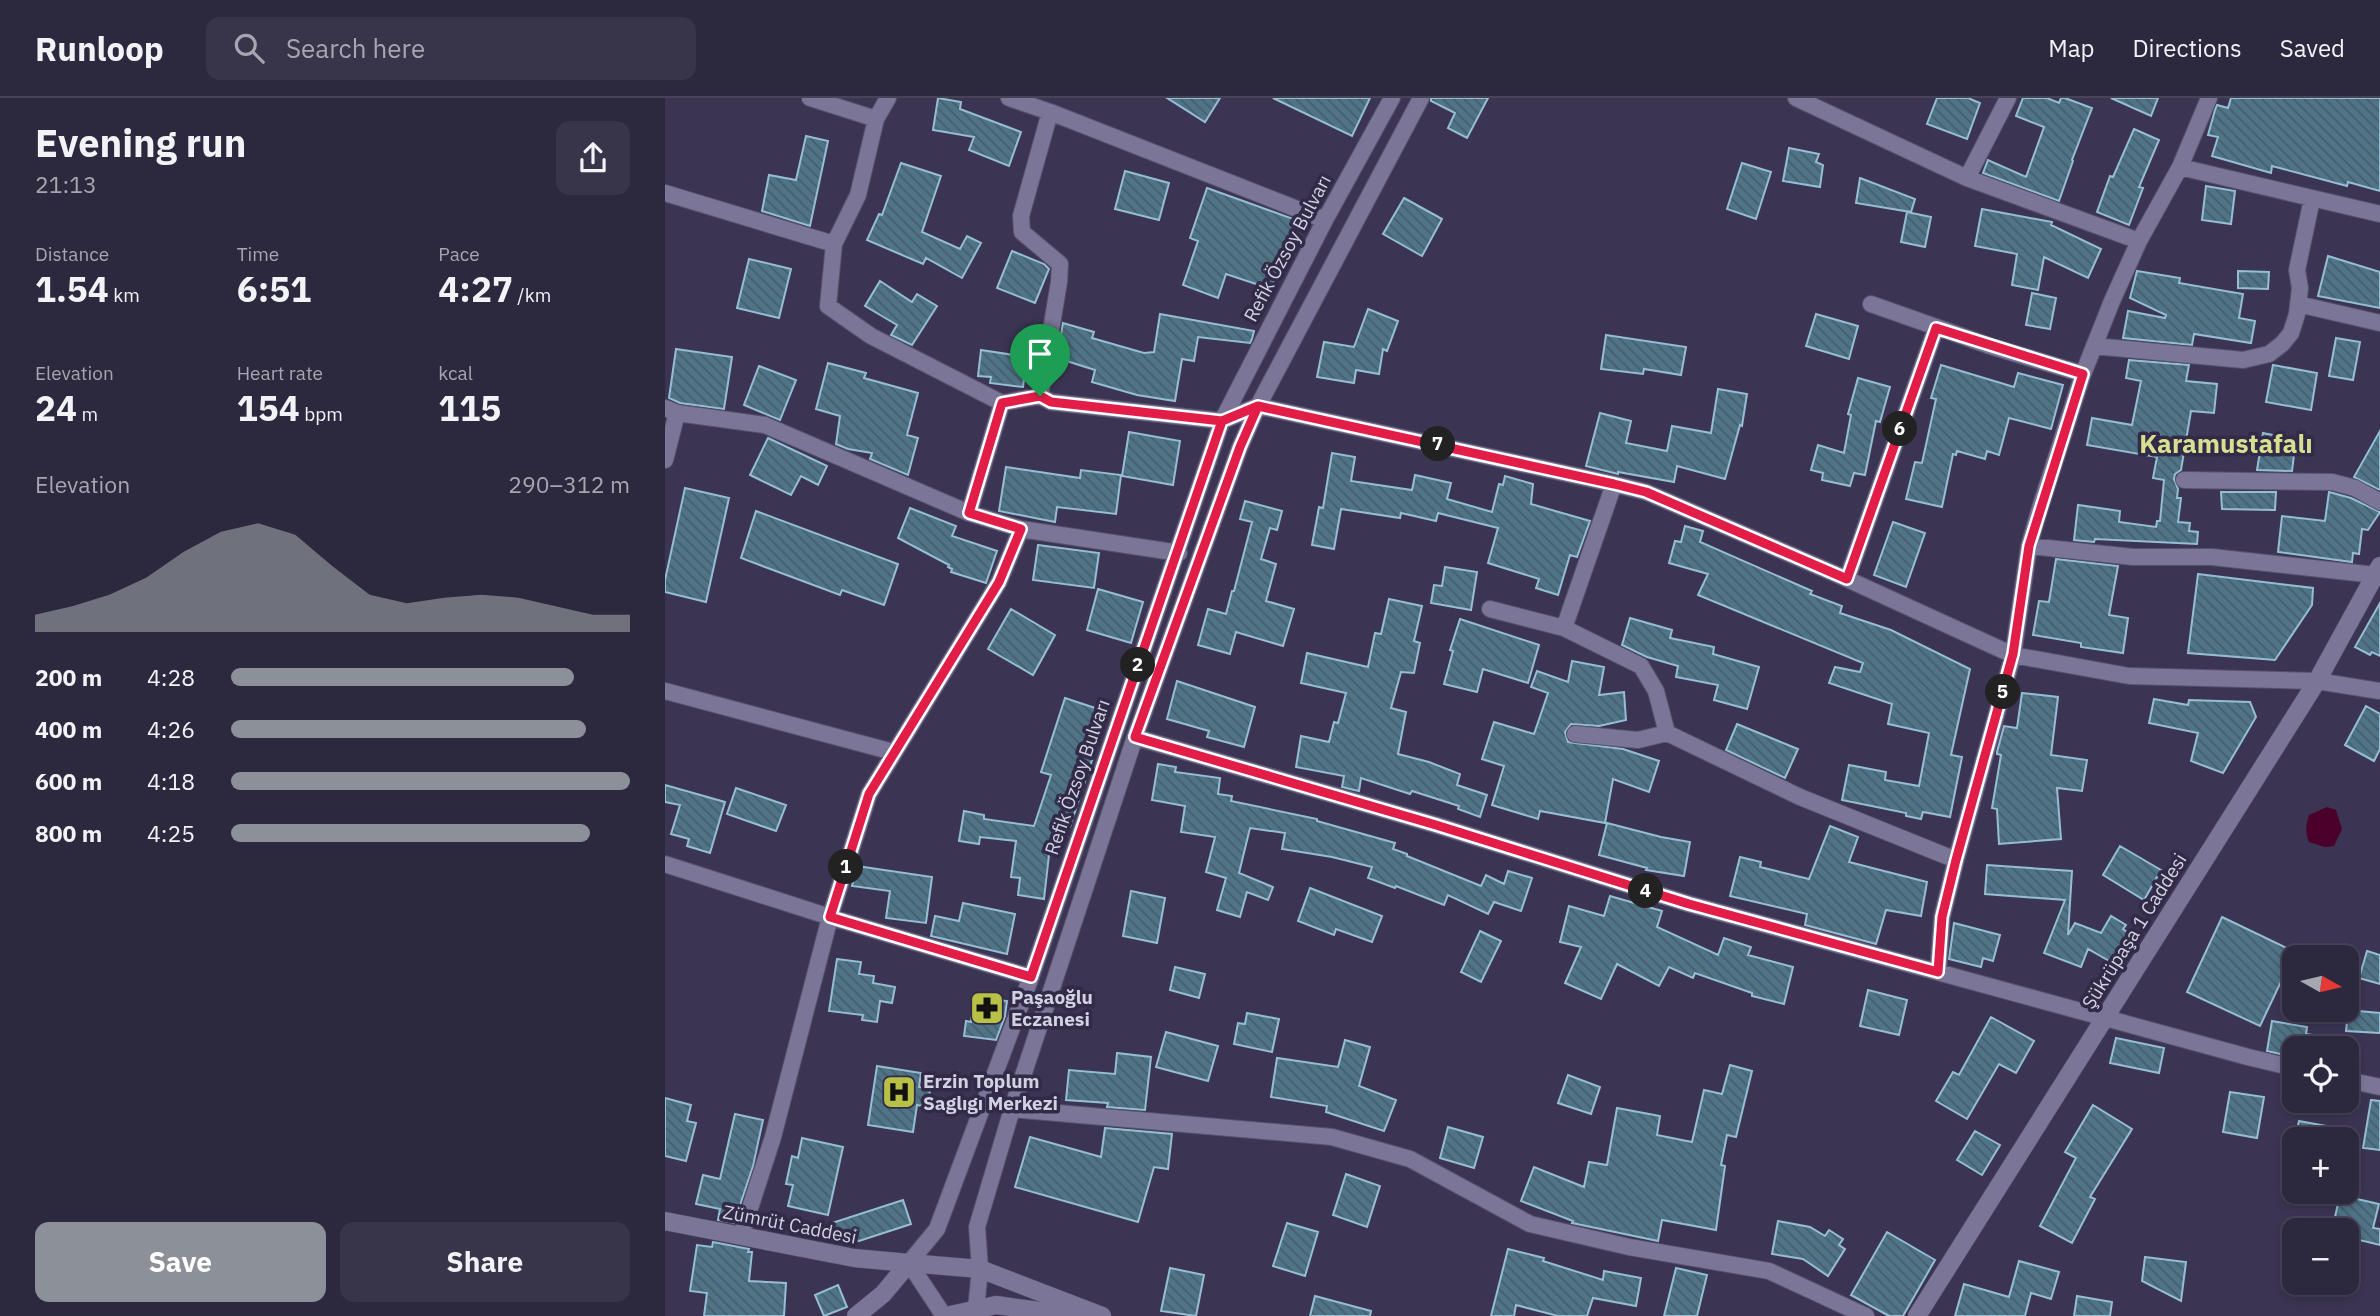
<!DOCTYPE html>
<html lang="en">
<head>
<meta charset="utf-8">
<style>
  :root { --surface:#2c283e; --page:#383449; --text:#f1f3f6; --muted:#a6a6b0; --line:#484458; --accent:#8c9099 }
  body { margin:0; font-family:"IBM Plex Sans",sans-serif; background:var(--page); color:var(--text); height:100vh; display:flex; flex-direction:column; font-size:26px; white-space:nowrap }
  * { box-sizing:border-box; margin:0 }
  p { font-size:23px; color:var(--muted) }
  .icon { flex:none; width:38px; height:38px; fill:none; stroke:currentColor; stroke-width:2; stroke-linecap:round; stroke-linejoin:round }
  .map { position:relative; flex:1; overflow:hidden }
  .side { display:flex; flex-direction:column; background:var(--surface); width:665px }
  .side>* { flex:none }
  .needle { width:46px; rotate:98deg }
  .controls { position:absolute; left:1617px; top:847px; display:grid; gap:14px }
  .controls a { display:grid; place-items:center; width:77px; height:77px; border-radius:14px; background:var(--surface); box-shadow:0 4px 10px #0003,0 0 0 2px var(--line); font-size:35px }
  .pin { position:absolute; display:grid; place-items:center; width:60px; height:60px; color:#fff; margin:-72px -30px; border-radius:50% 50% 50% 0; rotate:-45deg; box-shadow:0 0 7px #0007 }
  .pin .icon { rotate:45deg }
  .km { position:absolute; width:35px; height:35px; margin:-18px; border-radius:50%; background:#222; color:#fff; font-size:19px; line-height:35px; text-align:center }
  .round { display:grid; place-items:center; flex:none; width:74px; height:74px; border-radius:14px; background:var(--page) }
  .summary { display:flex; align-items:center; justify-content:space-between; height:119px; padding:0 35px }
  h1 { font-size:38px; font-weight:700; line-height:52px }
  .stats { display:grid; grid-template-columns:repeat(3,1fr); gap:10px; height:119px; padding:7px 35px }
  .stats div { display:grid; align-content:center }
  .stats b { font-size:35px; font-weight:700 }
  .stats small { font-size:19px; font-weight:400 }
  .stats p { font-size:19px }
  .chart { height:196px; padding:14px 35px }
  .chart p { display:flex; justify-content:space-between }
  .chart svg { width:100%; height:126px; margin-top:7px; fill:var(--accent); opacity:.7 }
  .primary-button { display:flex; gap:14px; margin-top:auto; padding:14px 35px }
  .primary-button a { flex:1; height:80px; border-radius:14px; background:var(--accent); color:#fff; font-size:28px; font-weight:700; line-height:80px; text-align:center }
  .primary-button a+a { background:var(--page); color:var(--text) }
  ul { padding:0 35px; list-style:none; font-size:23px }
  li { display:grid; grid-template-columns:112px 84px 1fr; align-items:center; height:52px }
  li i { height:18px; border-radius:9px; background:var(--accent) }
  header { display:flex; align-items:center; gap:42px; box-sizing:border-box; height:98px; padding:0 35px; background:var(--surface); border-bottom:2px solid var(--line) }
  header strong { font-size:33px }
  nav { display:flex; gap:38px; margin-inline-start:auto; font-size:24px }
  .search { width:490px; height:63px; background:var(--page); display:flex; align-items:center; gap:18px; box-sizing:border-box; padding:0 24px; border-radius:14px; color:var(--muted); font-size:26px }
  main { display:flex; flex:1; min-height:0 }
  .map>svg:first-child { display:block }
  .water { fill:#4b002c }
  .building { fill:url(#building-back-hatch); stroke:#96bed3; stroke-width:2 }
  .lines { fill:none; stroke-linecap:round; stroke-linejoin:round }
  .street-casing { stroke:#57526b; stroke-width:18 }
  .secondary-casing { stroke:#57526b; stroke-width:19 }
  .street { stroke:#7b7598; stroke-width:16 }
  .secondary { stroke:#7b7598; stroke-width:18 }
  .route-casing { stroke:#fff; stroke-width:14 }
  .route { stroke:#e11d48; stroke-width:9 }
  .labels { text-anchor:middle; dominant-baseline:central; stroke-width:7; stroke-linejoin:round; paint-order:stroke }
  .street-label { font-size:19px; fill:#d3d1e3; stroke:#312b48 }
  .poi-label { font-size:19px; font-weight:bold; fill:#d3d1e3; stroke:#312b48; text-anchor:start }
  .district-label { font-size:26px; font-weight:bold; fill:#d9df91; stroke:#312b48 }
</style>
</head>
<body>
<header>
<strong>Runloop</strong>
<div class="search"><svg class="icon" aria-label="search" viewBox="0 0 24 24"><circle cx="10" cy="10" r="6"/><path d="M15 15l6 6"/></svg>Search here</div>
<nav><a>Map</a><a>Directions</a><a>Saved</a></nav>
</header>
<main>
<section class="side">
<div class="summary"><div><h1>Evening run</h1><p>21:13</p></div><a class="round"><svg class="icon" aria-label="share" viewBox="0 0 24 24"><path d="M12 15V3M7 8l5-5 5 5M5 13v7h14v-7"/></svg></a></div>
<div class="stats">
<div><p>Distance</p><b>1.54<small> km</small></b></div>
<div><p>Time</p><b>6:51</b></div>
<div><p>Pace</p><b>4:27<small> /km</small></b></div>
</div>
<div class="stats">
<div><p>Elevation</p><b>24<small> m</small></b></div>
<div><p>Heart rate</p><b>154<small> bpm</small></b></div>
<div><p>kcal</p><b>115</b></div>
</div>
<div class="chart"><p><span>Elevation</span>290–312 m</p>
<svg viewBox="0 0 160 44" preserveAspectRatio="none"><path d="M0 44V38L10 35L20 31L30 25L40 16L50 9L60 6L70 10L80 21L90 31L100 34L110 32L120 31L130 32L140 35L150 38L160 38V44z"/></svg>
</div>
<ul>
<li><b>200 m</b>4:28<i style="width:86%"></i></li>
<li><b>400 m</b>4:26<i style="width:89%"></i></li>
<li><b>600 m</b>4:18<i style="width:100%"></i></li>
<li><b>800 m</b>4:25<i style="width:90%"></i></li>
</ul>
<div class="primary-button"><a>Save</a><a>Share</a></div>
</section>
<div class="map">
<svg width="1715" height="1218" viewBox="0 0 1715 1218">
  <defs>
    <pattern id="building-back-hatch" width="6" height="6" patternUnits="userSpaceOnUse" patternTransform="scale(1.75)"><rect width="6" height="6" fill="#4f7488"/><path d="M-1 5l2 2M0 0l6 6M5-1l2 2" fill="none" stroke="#485c69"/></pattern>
  </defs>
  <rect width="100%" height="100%" fill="#3b3553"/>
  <path class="water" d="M1662,709L1671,712L1677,731L1669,748L1660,749L1644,744C1640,735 1641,726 1644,717Z"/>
  <path class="building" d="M273,0L296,4L295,11L356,34L344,68L304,52L309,39L268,32Z
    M502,0H555L540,24Z
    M608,0H705L687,38Z
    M766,0H823L802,40L783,30L790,15L766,3Z
    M1272,0H1303L1315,5L1302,41L1262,26Z
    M1358,0H1382L1394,5L1396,0H1400L1427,10L1407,62L1408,63L1394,103L1318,75L1323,62L1361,79L1379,29L1351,18Z
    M1446,0H1493L1486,18Z
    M1566,0H1715V93L1683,84L1682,88L1607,68L1606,75L1547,58L1553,39L1543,37L1550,12L1552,7L1563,10Z
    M1469,31L1494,42L1474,89L1478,90L1464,127L1432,114L1445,78L1448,79Z
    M141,38L163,43L145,128L97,113L104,77L131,82Z
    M1124,50L1154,56L1151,64L1158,67L1155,89L1118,83Z
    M236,65L276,78L257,134L295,151L302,138L316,145L297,180L261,160L258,166L202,142L214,116L217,117Z
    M1077,65L1106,74L1091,121L1062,111Z
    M460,73L504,85L494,122L450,111Z
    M1195,80L1250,101L1246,114L1191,105Z
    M1541,88L1570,93L1566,126L1537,122Z
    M542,90L631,122L606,191L561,176L553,200L518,187L533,143L525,140Z
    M739,100L777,121L757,158L718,136Z
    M1317,111L1387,124L1386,127L1436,151L1423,180L1379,159L1373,192L1347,187L1352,156L1310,148Z
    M1242,114L1266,119L1260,149L1236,144Z
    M347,153L379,166L384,171L370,205L332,190Z
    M1663,158L1715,174V210L1653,198Z
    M84,161L126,171L114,220L72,210Z
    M1472,173L1515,180L1514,185L1578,196L1574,220L1590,223L1586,245L1529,236L1527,247L1458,240L1463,213L1500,220L1501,217L1465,200Z
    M1573,173L1604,174L1603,191L1573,190Z
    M215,183L247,204L252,196L272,208L247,247L226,237L232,227L200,208Z
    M1367,195L1391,200L1385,231L1361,227Z
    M703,211L733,223L722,253L718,251L714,276L691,272L689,285L652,279L659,244L689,249Z
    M495,216L589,233L587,241L585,245L533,239L529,263L517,261L510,303L472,297L427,284L430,272L392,260L398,225L429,234L427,240L479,255L489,254Z
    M1151,216L1193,228L1184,261L1141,248Z
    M941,237L1021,249L1016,277L979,271L978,276L936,271Z
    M1671,240L1695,244L1688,282L1664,278Z
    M11,251L67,259L59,311L15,305L4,300Z
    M316,252L362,259L358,289L325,285L326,279L313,278Z
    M1464,262L1524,267L1521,283L1552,286L1549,315L1526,313L1516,372L1510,376L1509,381L1513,391L1512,400H1516L1513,424L1525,425L1524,433L1533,434L1532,446L1430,441L1429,444L1409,442L1413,407L1455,413L1454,424L1491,429L1492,423H1495L1499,382L1488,380L1492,359L1422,347L1427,320L1467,327L1476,283L1461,280Z
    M163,265L201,275L199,280L253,295L242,337L253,340L243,377L205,361L207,355L183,351L171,346L175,318L151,311Z
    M1276,267L1349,289L1353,275L1398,287L1386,331L1344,320L1334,357L1322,353L1320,361L1292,353L1291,357L1288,356L1277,409L1241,401L1250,364L1257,365L1271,301L1266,300Z
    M1608,267L1652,275L1646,312L1601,304Z
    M94,268L131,282L115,322L79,307Z
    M1193,280L1225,289L1215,324L1211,323L1200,377L1189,375L1185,388L1157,382L1158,375L1146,372L1153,347L1179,355L1186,317L1183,316Z
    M1053,291L1082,296L1077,328L1075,327L1060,381L1012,368L1009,384L953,374V376L921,368L935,315L966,323L961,345L1002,353L1007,328L1046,335Z
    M1715,333V392L1689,379Z
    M464,334L515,343L508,387L457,378Z
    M1598,335L1618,339L1617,347L1630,349L1627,373L1592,372Z
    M103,340L162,368L153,387L136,378L126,397L85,377Z
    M667,355L690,359L686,383L747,392L750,377L786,385L782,401L827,414L834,386L838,387L840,378L868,386L866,406L925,423L912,459L905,457L893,497L871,490L874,481L823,465L833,430L773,415L771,423L736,415L735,420L676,411L669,451L647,447L654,409L658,410Z
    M341,369L415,380L416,372L456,377L451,416L392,409L390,424L334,413Z
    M20,390L64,400L41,504L0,494V482Z
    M1556,394H1611L1610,412L1557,411Z
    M1664,394L1686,400L1715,414L1703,432L1697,431L1694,456L1688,455L1687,464L1613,454L1617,418L1660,423Z
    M580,403L617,413L612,432L605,430L596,461L611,466L601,503L629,511L618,548L571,534L565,556L533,547L543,511L561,516L567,493H569L587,424L575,421Z
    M245,410L291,428L287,438L332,453L321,485L286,474L287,471L283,469L284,467L233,440Z
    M91,413L233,466L219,507L177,492L175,497L76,460Z
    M1228,424L1260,435L1241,489L1209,477Z
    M1020,428L1038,433L1035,444L1147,493L1145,496L1177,508L1175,515L1226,532L1305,571L1286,657L1297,659L1285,719L1258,714L1256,721L1241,718V715L1177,702L1184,667L1221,674L1220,682L1254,688L1264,635L1223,626L1227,606L1164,585L1170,569L1195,574L1198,565L1033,497L1043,476L1004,465L1010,443L1016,444Z
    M373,447L434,455L429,490L368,482Z
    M1391,461L1453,468L1444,517L1463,520L1458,555L1416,549V545L1368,537L1374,503L1384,504Z
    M780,469L812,474L806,512L766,505L769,487L777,488Z
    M1533,476L1648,490L1647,507L1610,562L1523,555Z
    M433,491L478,504L466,545L422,532Z
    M724,501L757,508L749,543L755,545L749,575L736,574L726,610L741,614L733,656L764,664L795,676L792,687L822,697L815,719L793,711L794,708L747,693L745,696L696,680L694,693L685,691L677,689L679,678L631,669L636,638L664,644L669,624L673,625L681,595L636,585L642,555L703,569L710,535L716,536Z
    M1715,505V558L1707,554L1705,557L1690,549Z
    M346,511L390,537L368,577L323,551Z
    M965,520L1007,532L1005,540L1049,549L1048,556L1094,569L1082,611L1049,602L1053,587L1011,579L1013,568L982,559L957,547Z
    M795,521L874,547L863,585L818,571L812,594L779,586L788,553L785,552Z
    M907,563L939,569L934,597L959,594L961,622L934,628L906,626L900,634L903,644L958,651L994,663L984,694L948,681L940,725L875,713L873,721L827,707L839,668L817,661L829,624L869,636L883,595L866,589L872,573L903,584Z
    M512,583L590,609L579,649L542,639L544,633L502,621Z
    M1357,595L1393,599L1386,657L1422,662L1417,693L1392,690L1396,741L1334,746L1332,711L1327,710L1336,657L1332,656V654L1339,628L1352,630Z
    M400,600L433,611L419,653L429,656L405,729L397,726L393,749L385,748L379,801L353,797L355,780L346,779L351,743L315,739L314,746L294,743L299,713L319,717V721L369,728L386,677L376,674Z
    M1489,601L1523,607L1524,602L1585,604L1591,619L1558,675L1526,663L1533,635L1484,625Z
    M1701,608L1715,616V651L1709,663L1680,647Z
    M1072,626L1133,651L1120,680L1061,652Z
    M493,666L511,669L510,674L555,680L553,696L567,698L566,703L652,721V723L730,745L728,751L742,756V758L816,788L821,777L839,786L843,773L867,780L856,813L829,804L823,816L783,797L779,807L731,788L730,790L703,780L707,769L667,759L617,751L620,735L585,730L574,775L608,789L603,802L582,794L575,819L552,812L561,780L541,774L550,739L516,734L520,708L487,702Z
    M0,687L60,704L45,755L22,748L24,741L6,736L15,707L0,704Z
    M71,690L121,707L111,733L62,716Z
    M942,725L996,739L1025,744L1019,778L981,772L982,770L934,757Z
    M1165,728L1193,739L1184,764L1262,784L1256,818L1221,812L1211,846L1140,827L1142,816L1065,798L1075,759L1096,764L1095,769L1144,781Z
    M1455,748L1496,772L1479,802L1438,777Z
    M1322,767L1407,773L1403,837L1410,825L1436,835L1446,818L1461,827L1458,831L1463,835L1446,864L1423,851L1416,869L1379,855L1400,802L1320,796Z
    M192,768L267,779L261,825L221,820L225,793L187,788Z
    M645,790L717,818L707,844L671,831L669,837L633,823Z
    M466,793L500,800L492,845L458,838Z
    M945,798L997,813L992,829L1053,857L1059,840L1086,849L1083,857L1128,869L1119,906L1087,898V895L1030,875L1028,880L1004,869L994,888L952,866L936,901L900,885L916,849L895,844L904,808L939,818Z
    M298,805L350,816L342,856L266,838L270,818L294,823Z
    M1557,819L1630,854L1595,928L1522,894Z
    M1289,825L1335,837L1328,863L1318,860L1316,869L1284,861Z
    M815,833L836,843L816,884L796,874Z
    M1702,853L1715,857V886L1694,880Z
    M172,861L196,864L194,876L209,878L208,885L230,889L227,905L215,903L212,924L197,922L198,917L164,913Z
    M510,869L540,876L534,900L505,892Z
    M1203,892L1242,902L1234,937L1195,928Z
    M309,899L342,903L340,918L331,942L299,938L301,923L306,924Z
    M1683,912L1715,915V935L1681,933Z
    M582,915L614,921L607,954L569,946L573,925L580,926Z
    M1326,919L1369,943L1351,975L1334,966L1302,1021L1271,1003L1288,974L1294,977Z
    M1607,923L1642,929L1641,936L1674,941V950H1629V959L1602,953Z
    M501,934L553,948L543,983L491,969Z
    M1451,940L1499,950L1494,975L1445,965Z
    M680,942L705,949L694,988L731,1002L719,1033L661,1014L662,1008L606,999L612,960L673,969Z
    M452,955L486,959L480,1012L442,1009L443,1005L401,1002L404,972L450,976Z
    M1065,967L1087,973L1071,1039L1062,1037L1056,1067L1060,1068L1051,1132L997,1122L993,1143L907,1125L908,1123L856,1103L869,1069L919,1089L924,1064L942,1067L952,1010L995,1018L992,1037L1027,1044L1039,992L1057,996Z
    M212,968L256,975L254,989L265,991L263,1009L252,1007L248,1034L203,1027Z
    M903,977L935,989L926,1016L893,1005Z
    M1565,994L1599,999L1592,1040L1558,1034Z
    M0,1000L26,1007L22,1023L31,1025L21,1063L0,1058Z
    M1706,1002L1715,1003V1052L1698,1050Z
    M1428,1007L1467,1031L1425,1099L1430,1101L1407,1145L1375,1128L1411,1060L1400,1054Z
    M70,1016L98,1022L88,1068L69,1125L53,1122L55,1111L31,1106L38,1077L55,1081Z
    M1634,1023L1689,1033L1688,1041H1630Z
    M783,1029L818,1039L809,1070L775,1060Z
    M440,1030L507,1036L503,1071L489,1069L473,1124L350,1089L365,1039L436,1059Z
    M1310,1033L1335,1047L1317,1077L1292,1062Z
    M137,1040L178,1049L163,1117L123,1108L128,1087L121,1086L127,1058L133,1060Z
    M681,1076L715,1088L702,1129L668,1117Z
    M1675,1097L1714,1106L1708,1130L1715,1131V1147L1682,1139V1132H1667Z
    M238,1102L246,1126L194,1143L164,1139L167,1125Z
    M1113,1123L1145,1129L1160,1138L1164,1132L1178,1141L1174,1147L1180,1151L1163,1178L1138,1161L1107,1156Z
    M622,1125L653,1134L640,1178L608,1168Z
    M1222,1134L1270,1162L1238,1218H1224L1186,1197Z
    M48,1144L84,1151L83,1154H87L84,1183L121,1185L119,1218H39L42,1195L25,1193L32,1147L47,1149Z
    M843,1151L879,1160L878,1163L938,1182L939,1173L976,1180L971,1208L928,1200L922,1218H893L851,1207L849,1218H826Z
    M1480,1159L1521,1164L1516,1203L1477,1183Z
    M1354,1163L1394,1174L1386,1201L1366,1195L1360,1218H1290L1299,1186L1344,1199Z
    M505,1170L539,1177L531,1218L496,1213Z
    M1011,1170L1042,1177L1032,1218H999Z
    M173,1187L182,1209L159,1218L150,1197Z
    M650,1198L706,1213L705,1218H645Z
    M1412,1198L1447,1204L1445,1218H1409Z"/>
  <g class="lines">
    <g class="street-casing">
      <path id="street" d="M145,0L211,21
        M223,0L211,21L193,97L169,146L163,208L206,238L337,305L375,298L386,304L557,323L593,308L949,386L981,394L1182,481L1348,557L1464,578L1652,583L1715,593
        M344,0L385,14L660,122
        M1131,0L1302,80L1474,143
        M1515,69L1715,116
        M1302,80L1343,0
        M0,95L169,146
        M1206,206L1325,248L1418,276
        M1633,206L1715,225
        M1429,248L1578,262L1604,256L1617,246L1626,235L1632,216L1635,190L1632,172L1647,101
        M375,298L394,184L395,166L357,134L356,118L385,14
        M0,310L12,315L0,362
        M12,315L100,327L304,415L356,431L514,455
        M1519,382L1667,384L1690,390L1715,404
        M304,415L337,305
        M1364,448L1468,459H1547L1710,477
        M1182,481L1271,230
        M825,511L899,530L976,568L991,593L1002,635
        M899,530L949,386
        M0,593L228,654
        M910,636L973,642L1002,635L1135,699L1291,762
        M470,639L771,727L1024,806L1583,959L1629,970
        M0,766L165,819L366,879
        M1273,874L1277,819L1291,762L1348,557L1364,448L1375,410L1418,276L1447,203L1474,143L1515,69L1544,0
        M1682,982L1715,989
        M347,1011L667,1039L745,1061L865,1126L964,1149L1104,1173L1201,1218
        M76,1138L108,1039L165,819L204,696L334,484L356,431
        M311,1211L315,1171L312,1129L347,1011L470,639L575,349L593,308L756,0
        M279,1218L244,1165L272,1131L366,879L557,323L660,122L727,0"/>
    </g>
    <g class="secondary-casing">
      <path id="secondary" d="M0,1123L189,1160L244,1165
        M191,1218L218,1196L244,1165L315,1171L437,1218
        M281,1218L331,1207L412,1218
        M1252,1218L1652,583L1715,468"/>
    </g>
    <use href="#street" class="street"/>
    <use href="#secondary" class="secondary"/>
  </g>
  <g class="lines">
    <g class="route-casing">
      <path id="route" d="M375,298L337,305L304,415L356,431L334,484L204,696L165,819L366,879L557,323L593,308L575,349L470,639L771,727L1024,806L1273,874L1277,819L1291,762L1348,556L1364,448L1418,276L1271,230L1182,481L981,394L949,386L593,308L557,323L386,304L375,298"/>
    </g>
    <use href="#route" class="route"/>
  </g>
  <defs>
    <g id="pharmacy-square" transform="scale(1.75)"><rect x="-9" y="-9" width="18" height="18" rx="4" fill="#b9c046" stroke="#312b48"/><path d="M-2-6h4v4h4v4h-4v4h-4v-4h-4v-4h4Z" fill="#111"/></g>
    <g id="hospital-square" transform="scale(1.75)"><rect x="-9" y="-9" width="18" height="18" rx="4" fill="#b9c046" stroke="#312b48"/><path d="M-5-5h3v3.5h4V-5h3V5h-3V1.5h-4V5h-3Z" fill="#111"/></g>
  </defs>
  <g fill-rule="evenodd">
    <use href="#pharmacy-square" x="322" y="910"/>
    <use href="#hospital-square" x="234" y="994"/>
  </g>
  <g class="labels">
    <g class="street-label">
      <text transform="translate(622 150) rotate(-62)">Refik Özsoy Bulvarı</text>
      <text transform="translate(412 679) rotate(-71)">Refik Özsoy Bulvarı</text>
      <text transform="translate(1469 833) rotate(-58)">Şükrüpaşa 1 Caddesi</text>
      <text transform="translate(125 1126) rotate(11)">Zümrüt Caddesi</text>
    </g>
    <g class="poi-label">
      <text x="346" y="899">Paşaoğlu<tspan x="346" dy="22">Eczanesi</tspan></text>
      <text x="258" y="983">Erzin Toplum<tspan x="258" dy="22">Saglıgı Merkezi</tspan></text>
    </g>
    <g class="district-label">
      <text x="1561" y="345">Karamustafalı</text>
    </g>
  </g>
</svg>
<div class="controls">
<a><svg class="needle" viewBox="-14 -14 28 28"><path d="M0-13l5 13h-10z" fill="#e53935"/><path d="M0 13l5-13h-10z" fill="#a6a6b0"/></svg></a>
<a><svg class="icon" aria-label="locate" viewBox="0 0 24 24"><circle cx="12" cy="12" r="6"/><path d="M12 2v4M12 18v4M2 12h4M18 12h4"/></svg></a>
<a>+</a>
<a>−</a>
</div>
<div class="pin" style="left:375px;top:298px;background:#1e9e55"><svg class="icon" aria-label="arrive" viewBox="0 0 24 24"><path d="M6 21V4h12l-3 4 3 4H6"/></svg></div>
<b class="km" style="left:181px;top:769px">1</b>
<b class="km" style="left:473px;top:567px">2</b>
<b class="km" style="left:981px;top:793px">4</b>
<b class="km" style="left:1338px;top:594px">5</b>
<b class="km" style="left:1235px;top:331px">6</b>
<b class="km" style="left:773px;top:346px">7</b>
</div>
</main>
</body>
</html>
